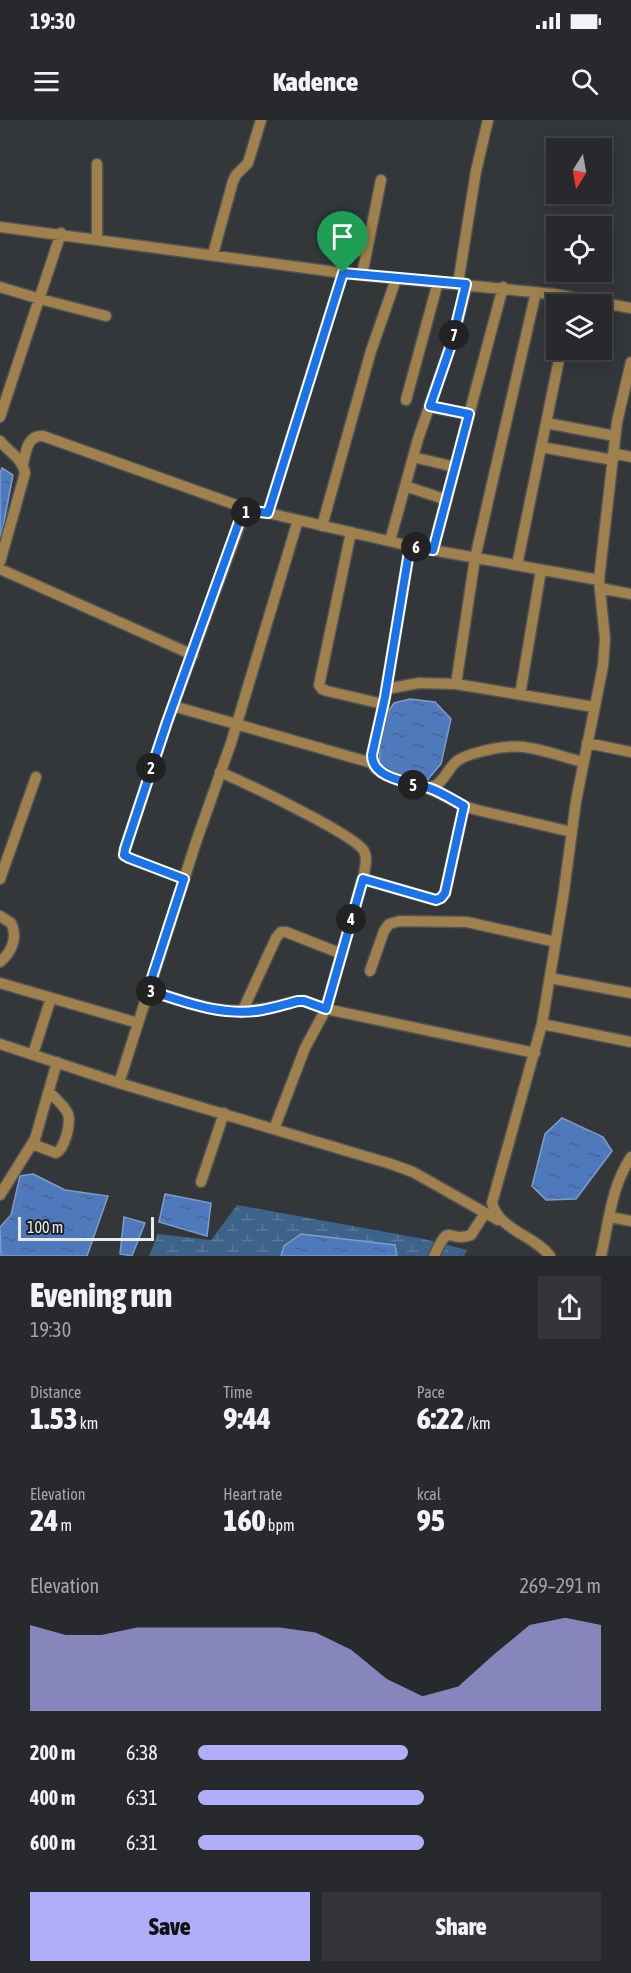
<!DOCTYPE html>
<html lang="en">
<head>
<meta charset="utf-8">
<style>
  :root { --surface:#27292c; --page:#333538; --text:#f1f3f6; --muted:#a4a6a9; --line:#434548; --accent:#b0aefa }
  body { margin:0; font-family:"Asap Condensed",sans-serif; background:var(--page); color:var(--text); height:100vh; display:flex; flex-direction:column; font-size:22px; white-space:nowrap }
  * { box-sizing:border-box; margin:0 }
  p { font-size:20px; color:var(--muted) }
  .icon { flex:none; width:33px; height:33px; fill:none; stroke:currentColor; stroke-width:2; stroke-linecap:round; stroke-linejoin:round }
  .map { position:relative; height:1136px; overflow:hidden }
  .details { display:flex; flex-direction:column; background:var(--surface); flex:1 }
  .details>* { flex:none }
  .needle { width:39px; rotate:191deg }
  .fabs { position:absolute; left:546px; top:18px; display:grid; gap:12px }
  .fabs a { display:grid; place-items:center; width:66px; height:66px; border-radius:0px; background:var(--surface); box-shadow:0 3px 15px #0003,0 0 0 2px var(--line); font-size:30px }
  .scale { position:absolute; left:18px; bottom:15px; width:136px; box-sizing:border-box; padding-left:6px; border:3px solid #e8eaec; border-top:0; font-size:16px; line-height:21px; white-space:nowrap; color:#e8eaec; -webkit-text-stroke:4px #1d1e20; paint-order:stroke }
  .pin { position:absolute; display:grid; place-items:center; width:51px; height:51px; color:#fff; margin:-62px -26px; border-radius:50% 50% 50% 0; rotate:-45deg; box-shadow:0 0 6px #0007 }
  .pin .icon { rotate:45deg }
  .km { position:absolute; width:30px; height:30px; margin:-15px; border-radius:50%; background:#222; color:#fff; font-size:16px; line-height:30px; text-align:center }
  .round { display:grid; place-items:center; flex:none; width:63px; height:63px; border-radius:0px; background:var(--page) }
  .overview { display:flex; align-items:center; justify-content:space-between; height:102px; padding:0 30px }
  h1 { font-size:33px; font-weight:800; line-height:45px }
  .figures { display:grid; grid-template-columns:repeat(3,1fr); gap:9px; height:102px; padding:6px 30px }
  .figures div { display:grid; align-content:center }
  .figures b { font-size:30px; font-weight:800 }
  .figures small { font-size:16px; font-weight:400 }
  .figures p { font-size:16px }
  .chart { height:168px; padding:12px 30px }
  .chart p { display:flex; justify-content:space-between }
  .chart svg { width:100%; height:108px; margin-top:6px; fill:var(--accent); opacity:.7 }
  .cta { display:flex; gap:12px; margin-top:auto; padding:12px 30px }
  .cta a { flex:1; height:69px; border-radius:0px; background:var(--accent); color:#111; font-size:24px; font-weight:800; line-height:69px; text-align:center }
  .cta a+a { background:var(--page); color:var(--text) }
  ul { padding:0 30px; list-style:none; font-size:20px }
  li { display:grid; grid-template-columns:96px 72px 1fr; align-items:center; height:45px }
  li i { height:15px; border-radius:8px; background:var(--accent) }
  .status { display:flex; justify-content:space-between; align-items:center; height:42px; padding:0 30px; background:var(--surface); direction:ltr }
  .status svg { height:16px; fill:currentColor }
  header { display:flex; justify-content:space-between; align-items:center; height:78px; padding:0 30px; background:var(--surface); font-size:27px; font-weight:800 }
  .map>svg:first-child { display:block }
  .wetland { fill:url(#wetland-marsh) }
  .water { fill:url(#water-ripples); stroke:#7c9ccb; stroke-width:1.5 }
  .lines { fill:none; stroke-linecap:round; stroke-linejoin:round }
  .minor-casing { stroke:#515456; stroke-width:13 }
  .minor { stroke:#a0804d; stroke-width:10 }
  .route-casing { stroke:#fff; stroke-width:12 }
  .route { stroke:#1a73e8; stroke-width:8 }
</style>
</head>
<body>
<div class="status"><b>19:30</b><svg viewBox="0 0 49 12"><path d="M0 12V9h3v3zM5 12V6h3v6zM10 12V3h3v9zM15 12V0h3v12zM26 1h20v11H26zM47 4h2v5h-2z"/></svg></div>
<header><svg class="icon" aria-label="menu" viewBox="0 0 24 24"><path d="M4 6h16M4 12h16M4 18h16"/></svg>Kadence<svg class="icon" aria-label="search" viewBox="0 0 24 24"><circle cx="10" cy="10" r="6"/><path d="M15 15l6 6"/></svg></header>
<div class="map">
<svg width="631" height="1136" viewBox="0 0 631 1136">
  <defs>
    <pattern id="wetland-marsh" width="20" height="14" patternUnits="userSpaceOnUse" patternTransform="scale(1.5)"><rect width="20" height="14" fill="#3d638b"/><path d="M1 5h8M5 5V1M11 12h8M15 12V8" fill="none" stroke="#597a9c"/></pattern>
    <pattern id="water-ripples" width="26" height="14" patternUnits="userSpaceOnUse" patternTransform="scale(1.5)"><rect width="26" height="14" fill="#4e7abd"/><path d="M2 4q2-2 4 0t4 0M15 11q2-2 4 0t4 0" fill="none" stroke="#4b658e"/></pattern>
  </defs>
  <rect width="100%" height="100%" fill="#34373a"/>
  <path class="wetland" d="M237,1085L424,1119L467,1130L464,1136H149L158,1114L211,1120Z"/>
  <path class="water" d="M2,348L13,355L0,423V353Z
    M410,579L435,582L451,599L441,644L423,665L379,649L381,602L394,583Z
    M562,998L603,1017L612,1031L576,1079L546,1080L532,1066L545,1014Z
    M33,1054L65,1070L108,1076L87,1136H1L0,1107L11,1095L20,1056Z
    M165,1074L211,1083L207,1116L159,1102Z
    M124,1097L145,1103L132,1136L120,1134Z
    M301,1114L395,1125L397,1136H281L284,1126Z"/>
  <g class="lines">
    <g class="minor-casing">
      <path id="minor" d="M97,44V118
        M0,107L343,153L554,174L631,188
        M213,134L233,61L236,55L248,43L261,0
        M362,155L381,60
        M458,164L476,51L488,0
        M0,167L40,179L106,196
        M406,280L438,162
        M430,287L469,294
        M0,297L61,113
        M546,303L615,316
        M0,321C10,333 22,338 25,353L0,442
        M541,327L613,340
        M613,333L631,337
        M413,337L455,347
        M23,344C26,332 27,315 43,316L253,391
        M405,366L447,380
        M268,393L343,153
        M322,406L371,231L396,159
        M351,412L319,565L322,569L327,571L383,584
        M390,421L418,319L452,222L467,164
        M410,426L385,577L372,635C372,640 371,644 375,648C384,656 425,672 436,665C445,660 449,647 457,641C466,634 494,628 506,627C530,624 559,636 583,642
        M433,430L503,167
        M517,445L561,230
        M0,449L193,535
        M600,468L631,474
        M456,564L475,438L536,172
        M386,569L419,563L456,564L594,587
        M520,575L541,450
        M173,586L372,643
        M587,623L631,632
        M220,652C243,662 354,714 364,731C368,738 365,746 364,754L326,889L305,928L274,1009
        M428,668L464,686L477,690L572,712
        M0,759L36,657
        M184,759L129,738L124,735L125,729L167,602L244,393L253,391L268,393L410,426L599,460
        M363,759L436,780L441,778L445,773L464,686
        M0,796L11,803C18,817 12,832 0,842
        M370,851L384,811L389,804L400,801L467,802L556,822
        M550,858L631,873
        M0,863L138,903
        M148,870C210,890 233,899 298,881H304L326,889L535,933
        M242,892L276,818L281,812H286L342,834
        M542,904L631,922
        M0,924L119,963L391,1044L413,1052L498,1100
        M33,934L51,878
        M119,963L196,722L231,623L298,400
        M32,1024L56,1033C65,1028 71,1004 68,994C65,986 55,978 49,972
        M201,1062L224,993
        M0,1075L35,1019L57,942
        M610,1097L631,1101
        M434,1136C451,1099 446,1124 471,1115L485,1093
        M550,1136C534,1115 500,1111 492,1083L542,904L563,778L576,681L603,546L605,519L599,460L601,442L617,302L631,242
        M601,1136C609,1102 611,1067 631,1037"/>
    </g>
    <use href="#minor" class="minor"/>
  </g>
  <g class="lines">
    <g class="route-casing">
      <path id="route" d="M343,153L466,164L452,222L430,286L469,294L433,430L410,426L385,577L372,635C372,660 412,662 429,668C441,672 453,680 464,686L445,773L441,778L436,780L363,759L326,889L304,881H298C286,884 274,888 262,890C222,897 185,882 148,870L184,759L129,738L124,735L125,729L167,602L240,399L243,393L253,391L268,393Z"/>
    </g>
    <use href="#route" class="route"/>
  </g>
</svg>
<div class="fabs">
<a><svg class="needle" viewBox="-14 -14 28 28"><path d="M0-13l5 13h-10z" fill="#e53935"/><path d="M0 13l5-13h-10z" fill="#a4a6a9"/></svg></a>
<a><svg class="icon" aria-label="locate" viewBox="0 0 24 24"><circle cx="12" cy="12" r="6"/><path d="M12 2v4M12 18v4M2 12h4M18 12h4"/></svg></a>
<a><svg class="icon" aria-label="layers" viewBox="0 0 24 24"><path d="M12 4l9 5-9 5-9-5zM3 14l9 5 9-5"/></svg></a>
</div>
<div class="scale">100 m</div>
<div class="pin" style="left:343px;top:153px;background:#1e9e55"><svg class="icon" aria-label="arrive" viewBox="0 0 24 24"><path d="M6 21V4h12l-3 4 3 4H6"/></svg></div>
<b class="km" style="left:246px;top:392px">1</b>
<b class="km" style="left:151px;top:648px">2</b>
<b class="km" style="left:151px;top:871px">3</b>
<b class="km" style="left:351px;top:799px">4</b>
<b class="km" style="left:413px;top:665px">5</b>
<b class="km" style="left:416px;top:427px">6</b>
<b class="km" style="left:454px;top:215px">7</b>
</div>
<section class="details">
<div class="overview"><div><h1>Evening run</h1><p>19:30</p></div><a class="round"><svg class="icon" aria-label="share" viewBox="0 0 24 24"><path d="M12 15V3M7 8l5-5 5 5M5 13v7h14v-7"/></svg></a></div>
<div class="figures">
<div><p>Distance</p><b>1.53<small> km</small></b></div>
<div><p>Time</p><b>9:44</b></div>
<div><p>Pace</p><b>6:22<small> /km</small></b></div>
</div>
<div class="figures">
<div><p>Elevation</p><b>24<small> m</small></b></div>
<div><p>Heart rate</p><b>160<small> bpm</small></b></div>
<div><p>kcal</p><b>95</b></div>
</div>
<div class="chart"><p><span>Elevation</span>269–291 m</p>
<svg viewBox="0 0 160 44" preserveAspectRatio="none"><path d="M0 44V9L10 13L20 13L30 10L40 10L50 10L60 10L70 10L80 12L90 19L100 31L110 38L120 34L130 21L140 9L150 6L160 9V44z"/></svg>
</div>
<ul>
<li><b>200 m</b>6:38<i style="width:52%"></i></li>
<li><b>400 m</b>6:31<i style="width:56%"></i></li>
<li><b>600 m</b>6:31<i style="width:56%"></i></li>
</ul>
<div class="cta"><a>Save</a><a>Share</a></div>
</section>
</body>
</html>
